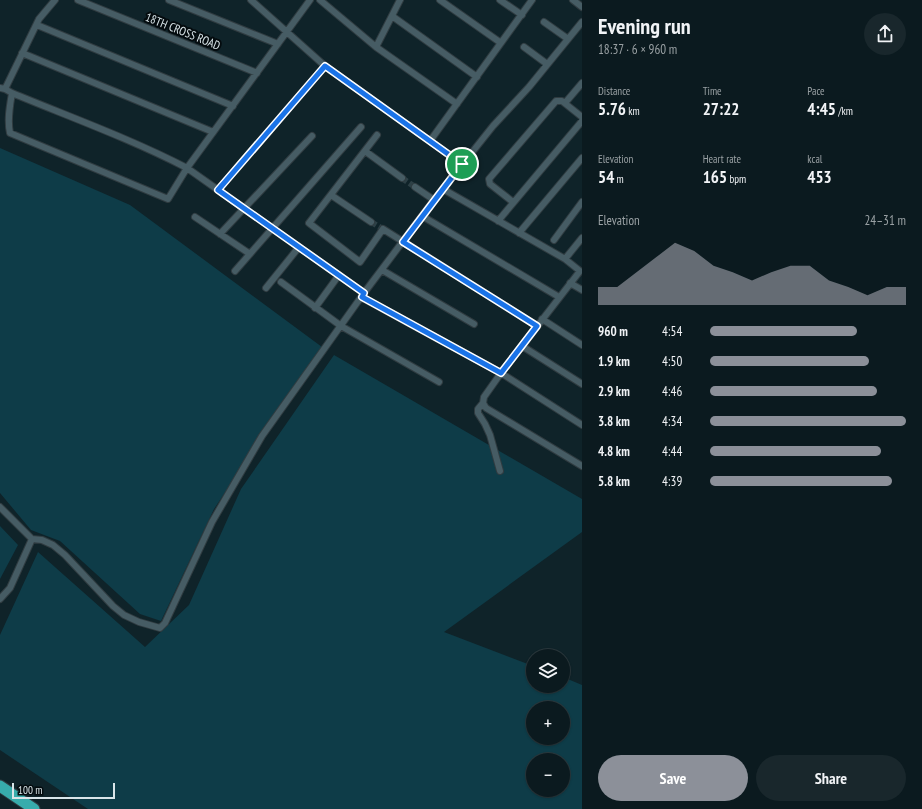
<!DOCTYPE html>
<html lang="en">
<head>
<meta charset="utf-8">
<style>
  :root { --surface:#0b1a1f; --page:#19272c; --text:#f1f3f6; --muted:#9aa1a4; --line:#2b383d; --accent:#8c9099 }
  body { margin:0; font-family:"PT Sans Narrow",sans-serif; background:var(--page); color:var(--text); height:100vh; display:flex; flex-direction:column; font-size:15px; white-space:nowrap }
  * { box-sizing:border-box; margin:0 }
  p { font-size:13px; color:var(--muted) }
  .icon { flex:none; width:22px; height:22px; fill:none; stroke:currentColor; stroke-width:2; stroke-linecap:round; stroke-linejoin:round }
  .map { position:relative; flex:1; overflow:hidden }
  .details { display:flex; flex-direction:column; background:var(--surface); width:340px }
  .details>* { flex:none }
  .buttons { position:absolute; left:526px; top:649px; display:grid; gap:8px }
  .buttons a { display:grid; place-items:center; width:44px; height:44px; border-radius:50%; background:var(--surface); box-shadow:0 1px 3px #0004,0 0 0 1px var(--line); font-size:20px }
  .scale { position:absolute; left:12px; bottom:10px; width:103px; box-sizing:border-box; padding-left:4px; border:2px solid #d9e5e9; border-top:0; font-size:11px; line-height:14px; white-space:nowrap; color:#d9e5e9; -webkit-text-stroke:3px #040b0e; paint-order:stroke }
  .pin { position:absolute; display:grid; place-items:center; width:34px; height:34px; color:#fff; margin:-17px; border:2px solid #fff; border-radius:50%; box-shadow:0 1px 4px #0007 }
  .round { display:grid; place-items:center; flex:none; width:42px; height:42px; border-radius:21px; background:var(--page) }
  .headline { display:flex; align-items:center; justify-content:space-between; height:68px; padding:0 16px }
  h1 { font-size:22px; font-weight:700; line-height:30px }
  .figures { display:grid; grid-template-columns:repeat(3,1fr); gap:6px; height:68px; padding:4px 16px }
  .figures div { display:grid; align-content:center }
  .figures b { font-size:17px; font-weight:700 }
  .figures small { font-size:11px; font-weight:400 }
  .figures p { font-size:11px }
  .chart { height:112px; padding:8px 16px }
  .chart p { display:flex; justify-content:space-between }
  .chart svg { width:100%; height:72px; margin-top:4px; fill:var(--accent); opacity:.7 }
  .action { display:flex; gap:8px; margin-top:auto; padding:8px 16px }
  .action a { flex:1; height:46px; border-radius:24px; background:var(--accent); color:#fff; font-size:16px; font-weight:700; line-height:46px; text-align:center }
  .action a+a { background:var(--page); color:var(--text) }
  ul { padding:0 16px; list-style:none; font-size:13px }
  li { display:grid; grid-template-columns:64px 48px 1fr; align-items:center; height:30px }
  li i { height:10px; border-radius:5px; background:var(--accent) }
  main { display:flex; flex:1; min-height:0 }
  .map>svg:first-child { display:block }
  .green { fill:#0e3c48; fill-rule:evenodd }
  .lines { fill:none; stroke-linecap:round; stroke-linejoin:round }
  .minor-tunnel { stroke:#2d4046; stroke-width:6; stroke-dasharray:6 3; stroke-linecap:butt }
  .minor-casing { stroke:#303c41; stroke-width:8 }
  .motorway-casing { stroke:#303c41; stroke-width:13 }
  .minor { stroke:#465c64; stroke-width:6 }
  .motorway { stroke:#37acac; stroke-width:11 }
  .route-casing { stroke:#fff; stroke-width:8 }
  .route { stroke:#1a73e8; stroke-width:5 }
  .labels { text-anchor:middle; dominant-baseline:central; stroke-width:4; stroke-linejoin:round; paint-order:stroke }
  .street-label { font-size:12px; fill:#d9e5e9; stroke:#040b0e }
</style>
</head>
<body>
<main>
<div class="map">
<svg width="582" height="809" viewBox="0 0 582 809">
  <rect width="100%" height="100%" fill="#0f2329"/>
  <path class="green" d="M0,148L130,205L322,347L214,509L161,621L140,614L60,541L31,530L0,493Z
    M334,355L582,499V532L444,632L533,666V686H563V677L582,685V809H88L0,750V635L38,552L145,647L189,605L241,489ZM533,708H563V738H533ZM533,760H563V790H533Z
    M0,526L18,545L0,579Z"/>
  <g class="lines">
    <path class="minor-tunnel" d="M402,178L415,187
      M371,222L383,229"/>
    <g class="minor-casing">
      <path id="minor" d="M78,0L257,73
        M169,0L278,44
        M251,0L325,66L462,164
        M310,0L187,168L364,293
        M320,0L376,47L457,104
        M440,0L501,43
        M500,0L522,15
        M573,0L582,7
        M392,16L477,77
        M544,22L568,39
        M37,25L233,106
        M376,47L400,0
        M524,47L547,64
        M22,53L213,132
        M0,88L5,89L39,19L55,0
        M5,89L12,93C70,117 131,139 187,168L168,199L10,133C7,120 10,105 12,93
        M565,103L582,83
        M377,135L309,223L360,262L383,229L537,326
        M430,141L532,0
        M365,151L402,178
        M415,187L434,200
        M443,189L565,259L580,271L501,373L484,397L483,403L486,408L582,466
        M218,190L325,66
        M331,195L371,222
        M513,202L490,184L489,179L556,101H562L582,117
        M422,216L559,297
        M195,217L250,254
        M498,221L582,121
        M519,233L582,158
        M220,234L312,136
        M554,240L582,202
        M565,259L582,238
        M382,270L474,324
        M235,271L361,127
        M281,282L341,326L439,382
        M570,283L582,290
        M266,288L299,247
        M361,297L501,373L582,425
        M315,308L339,275
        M542,319L582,345
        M522,346L582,384
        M483,403L478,409V413L485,424L490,435L500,471
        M0,507L32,539L10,588L0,599
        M32,539L42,540L53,545L65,555L113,606L124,615L139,622L160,628L165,623L212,522L262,436L364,293L434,200L493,126L529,87L582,22"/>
    </g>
    <g class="motorway-casing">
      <path id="motorway" d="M0,786L34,809"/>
    </g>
    <use href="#minor" class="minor"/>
    <use href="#motorway" class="motorway"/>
  </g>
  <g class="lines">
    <g class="route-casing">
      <path id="route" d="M325,66L462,164L403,242L537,326L501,373L362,297L364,293L218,190Z"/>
    </g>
    <use href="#route" class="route"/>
  </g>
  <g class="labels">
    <g class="street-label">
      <text transform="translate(183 31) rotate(22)">18TH CROSS ROAD</text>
    </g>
  </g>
</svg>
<div class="buttons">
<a><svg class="icon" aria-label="layers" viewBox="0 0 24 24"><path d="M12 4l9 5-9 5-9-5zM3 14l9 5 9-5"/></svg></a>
<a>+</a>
<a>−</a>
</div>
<div class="scale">100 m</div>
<div class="pin" style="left:462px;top:164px;background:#1e9e55"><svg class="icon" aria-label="arrive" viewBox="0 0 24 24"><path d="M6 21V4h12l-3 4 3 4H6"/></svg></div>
</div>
<section class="details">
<div class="headline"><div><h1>Evening run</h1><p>18:37 · 6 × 960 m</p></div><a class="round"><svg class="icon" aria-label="share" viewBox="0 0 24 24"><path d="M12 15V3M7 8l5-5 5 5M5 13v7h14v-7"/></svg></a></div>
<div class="figures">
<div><p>Distance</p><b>5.76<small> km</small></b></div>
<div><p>Time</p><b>27:22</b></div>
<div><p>Pace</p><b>4:45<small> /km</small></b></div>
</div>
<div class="figures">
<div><p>Elevation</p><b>54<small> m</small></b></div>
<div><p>Heart rate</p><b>165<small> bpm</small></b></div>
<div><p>kcal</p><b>453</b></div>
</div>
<div class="chart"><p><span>Elevation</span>24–31 m</p>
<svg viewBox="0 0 160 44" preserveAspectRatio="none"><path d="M0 44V33L10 33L20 24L30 15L40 6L50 11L60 20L70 24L80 29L90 24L100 20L110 20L120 29L130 33L140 38L150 33L160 33V44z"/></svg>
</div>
<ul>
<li><b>960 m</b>4:54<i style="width:75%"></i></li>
<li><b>1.9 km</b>4:50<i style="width:81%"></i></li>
<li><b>2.9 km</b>4:46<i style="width:85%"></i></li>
<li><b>3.8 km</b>4:34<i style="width:100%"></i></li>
<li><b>4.8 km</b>4:44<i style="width:87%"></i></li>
<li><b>5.8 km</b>4:39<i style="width:93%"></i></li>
</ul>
<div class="action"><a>Save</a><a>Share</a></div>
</section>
</main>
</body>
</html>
